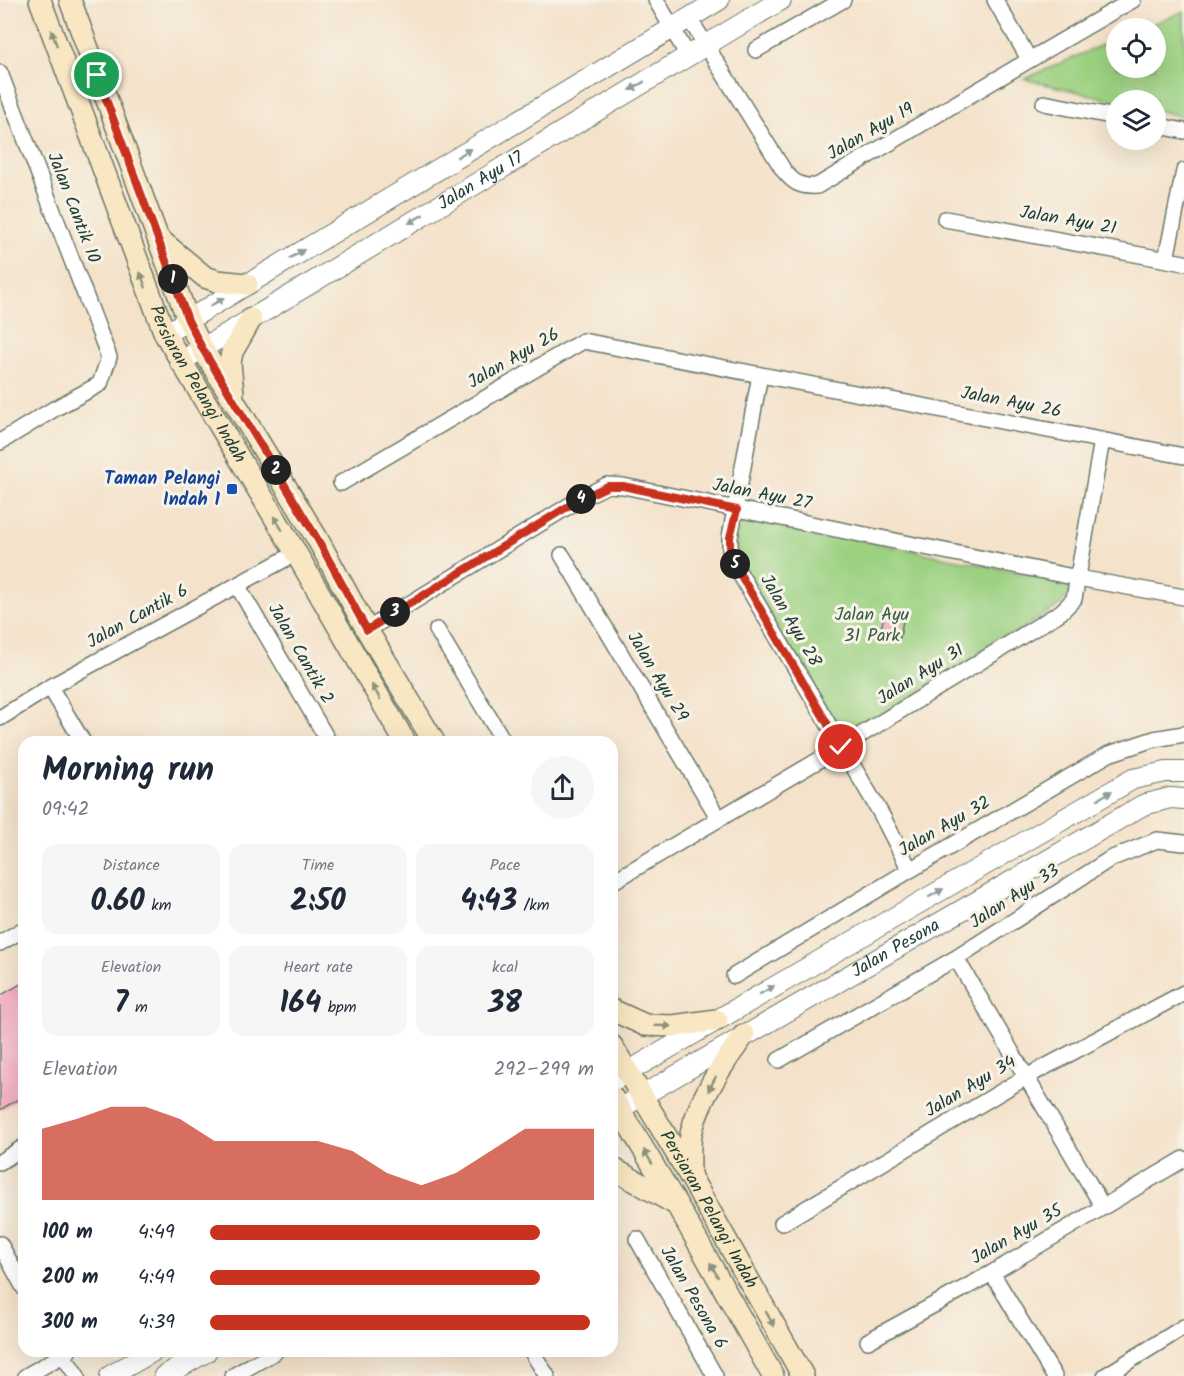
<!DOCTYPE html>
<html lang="en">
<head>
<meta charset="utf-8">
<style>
  :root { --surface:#fff; --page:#f6f6f7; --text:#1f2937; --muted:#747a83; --accent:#c8321e }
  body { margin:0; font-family:Kalam,sans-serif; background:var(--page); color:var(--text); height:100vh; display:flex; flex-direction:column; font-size:22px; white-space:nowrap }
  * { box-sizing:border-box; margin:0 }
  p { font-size:20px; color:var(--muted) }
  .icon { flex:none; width:33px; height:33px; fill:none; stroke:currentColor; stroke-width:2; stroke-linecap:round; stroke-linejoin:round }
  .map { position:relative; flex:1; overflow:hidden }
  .panel { position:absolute; left:18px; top:736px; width:600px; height:621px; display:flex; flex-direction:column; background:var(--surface); border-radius:18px; box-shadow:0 6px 24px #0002 }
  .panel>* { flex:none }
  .controls { position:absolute; left:1106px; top:18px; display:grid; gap:12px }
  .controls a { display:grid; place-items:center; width:60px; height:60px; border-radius:50%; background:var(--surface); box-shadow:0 6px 24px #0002; font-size:30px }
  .pin { position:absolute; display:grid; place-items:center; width:51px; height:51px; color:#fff; margin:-26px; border:3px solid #fff; border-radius:50%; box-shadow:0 2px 6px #0007 }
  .km { position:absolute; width:30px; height:30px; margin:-15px; border-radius:50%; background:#222; color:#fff; font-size:16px; line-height:30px; text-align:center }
  .round { display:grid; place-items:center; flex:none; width:63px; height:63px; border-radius:32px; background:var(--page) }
  .headline { display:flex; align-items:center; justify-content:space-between; height:102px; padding:0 24px }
  h1 { font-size:33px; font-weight:700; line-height:45px }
  .metrics { display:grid; grid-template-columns:repeat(3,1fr); gap:9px; height:102px; padding:6px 24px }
  .metrics div { display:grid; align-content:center; border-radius:15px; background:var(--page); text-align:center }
  .metrics b { font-size:30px; font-weight:700 }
  .metrics small { font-size:16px; font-weight:400 }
  .metrics p { font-size:16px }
  .chart { height:168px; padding:12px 24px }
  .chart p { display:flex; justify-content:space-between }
  .chart svg { width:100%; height:108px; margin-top:6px; fill:var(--accent); opacity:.7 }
  ul { padding:0 24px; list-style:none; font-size:20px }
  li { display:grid; grid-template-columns:96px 72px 1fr; align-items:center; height:45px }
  li i { height:15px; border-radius:8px; background:var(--accent) }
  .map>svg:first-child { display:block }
  .green { fill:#9cd182; stroke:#5e875b; stroke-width:1.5 }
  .building { fill:#f59fbc }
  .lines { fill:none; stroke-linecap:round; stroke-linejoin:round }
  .minor-casing { stroke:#6a7768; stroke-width:18 }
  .tertiary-casing { stroke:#6a7768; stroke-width:22 }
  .secondary-casing { stroke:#6a7768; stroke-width:24 }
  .minor { stroke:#fff; stroke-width:15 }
  .tertiary { stroke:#fff; stroke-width:20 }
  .secondary { stroke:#f9e7c3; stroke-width:21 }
  .oneway { fill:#8c927c }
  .oneway2 { fill:#8f9e9a }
  .route-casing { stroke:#fff; stroke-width:12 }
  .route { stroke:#c8321e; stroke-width:8 }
  .transit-dot { fill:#1a4fb4; stroke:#f7f3e8; stroke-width:2 }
  .labels { text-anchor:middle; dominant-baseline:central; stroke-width:6; stroke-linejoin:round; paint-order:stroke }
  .street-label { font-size:18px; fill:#1f3d34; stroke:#f7f3e8 }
  .transit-label { font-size:18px; font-weight:bold; fill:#164399; stroke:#f7f3e8; text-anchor:end }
  .park-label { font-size:18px; fill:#385b44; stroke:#f7f3e8 }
</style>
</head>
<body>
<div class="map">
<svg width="1184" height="1376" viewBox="0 0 1184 1376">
  <rect width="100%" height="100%" fill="#f7f3e8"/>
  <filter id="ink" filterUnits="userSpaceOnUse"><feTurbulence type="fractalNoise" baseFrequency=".0167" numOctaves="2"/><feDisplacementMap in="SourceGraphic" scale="12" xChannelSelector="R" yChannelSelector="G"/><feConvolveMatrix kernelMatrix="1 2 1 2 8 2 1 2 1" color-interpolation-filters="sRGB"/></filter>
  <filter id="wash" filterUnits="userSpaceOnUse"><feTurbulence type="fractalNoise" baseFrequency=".008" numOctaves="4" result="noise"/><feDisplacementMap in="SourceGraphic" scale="24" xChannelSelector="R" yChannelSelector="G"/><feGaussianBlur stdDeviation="1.35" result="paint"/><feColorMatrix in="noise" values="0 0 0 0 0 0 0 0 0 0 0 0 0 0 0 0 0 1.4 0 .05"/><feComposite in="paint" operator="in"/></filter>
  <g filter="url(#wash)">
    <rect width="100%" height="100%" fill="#f4e2ca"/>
    <path class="green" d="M1184,11V117L1155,110V100L1116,101L1024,79L1116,39V68H1155V28H1142Z
      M741,516L1072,583L1070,595L1057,607L843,739L737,558L736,538Z"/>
    <g id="blocks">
      <path class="building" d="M885,611L904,615L900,638L880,634Z
        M24,982V1096L0,1110V996Z"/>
    </g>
  </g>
  <g filter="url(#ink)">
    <use href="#blocks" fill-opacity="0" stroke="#6a7768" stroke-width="1.5"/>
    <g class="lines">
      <g class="minor-casing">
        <path id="minor" d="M656,0L688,56
          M995,0L1029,59
          M689,18L784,171C794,183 800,187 817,186C922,124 1027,60 1133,0
          M756,50L843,0
          M0,73L109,357L100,384L54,409L0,442
          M1044,103L1116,117
          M1155,125L1184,131
          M945,219L1184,263
          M1166,259L1184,171
          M760,375L730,537V557L880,812L910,870
          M341,483L583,341L1184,456
          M562,555L719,819
          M237,585L329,742
          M367,630L580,499L607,485L623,486L1078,578L1184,597
          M437,630L504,742
          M50,687L83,742
          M0,718L50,687L296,553
          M612,882L841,747L1061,612L1074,599L1102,440
          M0,943L24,929
          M956,958L1103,1207
          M734,976L910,870L1109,754L1154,739L1184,734
          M779,1060L956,958L1110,859L1157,840L1184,843
          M0,1162L24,1147
          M782,1223L1026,1077L1184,993
          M637,1239L715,1376
          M0,1244L24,1288
          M992,1273L1054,1376
          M868,1341L992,1273L1184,1159
          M61,1352L77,1376
          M532,1352L547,1376
          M26,1376L68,1352
          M233,1376L275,1352
          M1105,1376L1184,1327"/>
      </g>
      <g class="tertiary-casing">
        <g id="tertiary">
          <path d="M165,334L719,0"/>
          <path id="s1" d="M180,362L781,0"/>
          <path d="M612,1081L1133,779L1166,772H1184"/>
          <path id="s2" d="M612,1113L1143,805L1170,798L1184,799"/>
          <path d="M110,1376L152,1352"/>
          <path d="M164,1376L206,1352"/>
        </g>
      </g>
      <g class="secondary-casing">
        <g id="secondary">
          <path id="s3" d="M40,0L165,334L296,553L405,742"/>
          <path d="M70,0L188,320L202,348L318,540L367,630L434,742"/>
          <path d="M159,239L205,277L217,281L247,284"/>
          <path d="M233,394L230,363L232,352L251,319"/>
          <path d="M612,1010L645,1025L673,1026L717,1020"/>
          <path id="s4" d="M612,1046L690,1176L803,1376"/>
          <path d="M612,1097L677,1205L773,1376"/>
          <path d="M612,1168L674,1203"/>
          <path d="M690,1176C690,1163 689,1147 691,1134C699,1098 723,1064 744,1035"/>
        </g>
      </g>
      <use href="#minor" class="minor"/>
      <use href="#tertiary" class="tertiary"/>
      <use href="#secondary" class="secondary"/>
    </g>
    <defs><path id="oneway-solid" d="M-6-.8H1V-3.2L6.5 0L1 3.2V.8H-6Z" transform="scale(1.5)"/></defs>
    <g class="oneway">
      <use href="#oneway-solid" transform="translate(54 38) rotate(-110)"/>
      <use href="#oneway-solid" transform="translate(143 280) rotate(-110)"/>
      <use href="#oneway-solid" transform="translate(278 523) rotate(-121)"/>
      <use href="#oneway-solid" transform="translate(376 692) rotate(-120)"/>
      <use href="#oneway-solid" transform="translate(663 1026) rotate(2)"/>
      <use href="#oneway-solid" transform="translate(712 1084) rotate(118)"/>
      <use href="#oneway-solid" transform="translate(648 1157) rotate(-121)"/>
      <use href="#oneway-solid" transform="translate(714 1270) rotate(-119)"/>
      <use href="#oneway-solid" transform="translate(770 1319) rotate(61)"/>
    </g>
    <g class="oneway2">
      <use href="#oneway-solid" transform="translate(637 86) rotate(149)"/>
      <use href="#oneway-solid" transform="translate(464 153) rotate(-31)"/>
      <use href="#oneway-solid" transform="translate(416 219) rotate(149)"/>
      <use href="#oneway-solid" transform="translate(297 254) rotate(-31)"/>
      <use href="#oneway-solid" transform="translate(217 302) rotate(-31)"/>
      <use href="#oneway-solid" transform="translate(1105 795) rotate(-30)"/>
      <use href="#oneway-solid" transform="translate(936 893) rotate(-30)"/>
      <use href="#oneway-solid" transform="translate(767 990) rotate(-30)"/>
    </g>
  </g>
  <g class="lines" filter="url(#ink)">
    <g class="route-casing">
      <path id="route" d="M97,75L188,320L202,348L318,540L367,630L580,499L608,486H623L737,510L730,537V557L841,747"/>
    </g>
    <use href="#route" class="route"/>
  </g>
  <rect class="transit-dot" x="226" y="483" width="12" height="12" rx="3"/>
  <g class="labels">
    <g class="street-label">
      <text transform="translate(871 132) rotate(-30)">Jalan Ayu 19</text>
      <text stroke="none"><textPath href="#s1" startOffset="351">Jalan Ayu 17</textPath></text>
      <text transform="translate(73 208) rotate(69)">Jalan Cantik 10</text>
      <text transform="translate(1068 221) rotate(10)">Jalan Ayu 21</text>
      <text transform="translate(514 359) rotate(-30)">Jalan Ayu 26</text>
      <text stroke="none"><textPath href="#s3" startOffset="416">Persiaran Pelangi Indah</textPath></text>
      <text transform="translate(1011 403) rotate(11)">Jalan Ayu 26</text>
      <text transform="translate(762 495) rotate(11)">Jalan Ayu 27</text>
      <text transform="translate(138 617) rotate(-29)">Jalan Cantik 6</text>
      <text transform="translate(790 621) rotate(60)">Jalan Ayu 28</text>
      <text transform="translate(300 654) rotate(60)">Jalan Cantik 2</text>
      <text transform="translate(921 675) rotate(-32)">Jalan Ayu 31</text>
      <text transform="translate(657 677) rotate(59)">Jalan Ayu 29</text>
      <text transform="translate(945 827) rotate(-30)">Jalan Ayu 32</text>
      <text transform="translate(1015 897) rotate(-33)">Jalan Ayu 33</text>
      <text stroke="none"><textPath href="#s2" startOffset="328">Jalan Pesona</textPath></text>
      <text transform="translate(971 1087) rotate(-31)">Jalan Ayu 34</text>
      <text stroke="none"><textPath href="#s4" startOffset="190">Persiaran Pelangi Indah</textPath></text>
      <text transform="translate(1017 1235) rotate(-30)">Jalan Ayu 35</text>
      <text transform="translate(693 1298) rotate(60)">Jalan Pesona 6</text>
    </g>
    <g class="transit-label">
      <text x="220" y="479">Taman Pelangi<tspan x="220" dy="21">Indah 1</tspan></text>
    </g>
    <g class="park-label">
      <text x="872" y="615">Jalan Ayu<tspan x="872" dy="21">31 Park</tspan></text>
    </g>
  </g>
</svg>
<div class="controls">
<a><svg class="icon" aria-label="locate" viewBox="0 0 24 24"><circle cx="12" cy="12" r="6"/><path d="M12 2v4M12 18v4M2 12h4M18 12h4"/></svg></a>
<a><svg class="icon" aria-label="layers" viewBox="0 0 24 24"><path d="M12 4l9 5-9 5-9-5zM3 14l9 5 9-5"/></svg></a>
</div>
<div class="pin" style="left:97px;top:75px;background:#1e9e55"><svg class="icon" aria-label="arrive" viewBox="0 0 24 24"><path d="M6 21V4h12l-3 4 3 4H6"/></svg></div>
<div class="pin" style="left:841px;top:747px;background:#d93025"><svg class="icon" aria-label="check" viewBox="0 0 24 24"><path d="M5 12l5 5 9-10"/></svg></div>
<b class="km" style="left:173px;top:279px">1</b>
<b class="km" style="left:276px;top:470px">2</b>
<b class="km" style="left:395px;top:612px">3</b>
<b class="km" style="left:581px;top:499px">4</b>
<b class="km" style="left:735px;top:564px">5</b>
<section class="panel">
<div class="headline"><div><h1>Morning run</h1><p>09:42</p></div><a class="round"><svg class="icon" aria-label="share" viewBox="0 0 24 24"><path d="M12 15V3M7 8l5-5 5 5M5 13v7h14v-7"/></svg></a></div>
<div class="metrics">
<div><p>Distance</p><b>0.60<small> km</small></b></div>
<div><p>Time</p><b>2:50</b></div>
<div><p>Pace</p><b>4:43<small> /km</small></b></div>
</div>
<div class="metrics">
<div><p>Elevation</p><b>7<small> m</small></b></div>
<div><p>Heart rate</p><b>164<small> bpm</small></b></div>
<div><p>kcal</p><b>38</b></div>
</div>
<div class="chart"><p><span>Elevation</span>292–299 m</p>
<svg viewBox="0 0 160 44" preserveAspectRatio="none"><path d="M0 44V15L10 11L20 6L30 6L40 11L50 20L60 20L70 20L80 20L90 24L100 33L110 38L120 33L130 24L140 15L150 15L160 15V44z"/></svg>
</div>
<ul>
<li><b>100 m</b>4:49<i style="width:86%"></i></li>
<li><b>200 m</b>4:49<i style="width:86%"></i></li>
<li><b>300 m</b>4:39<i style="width:99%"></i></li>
</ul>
</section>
</div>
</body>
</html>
